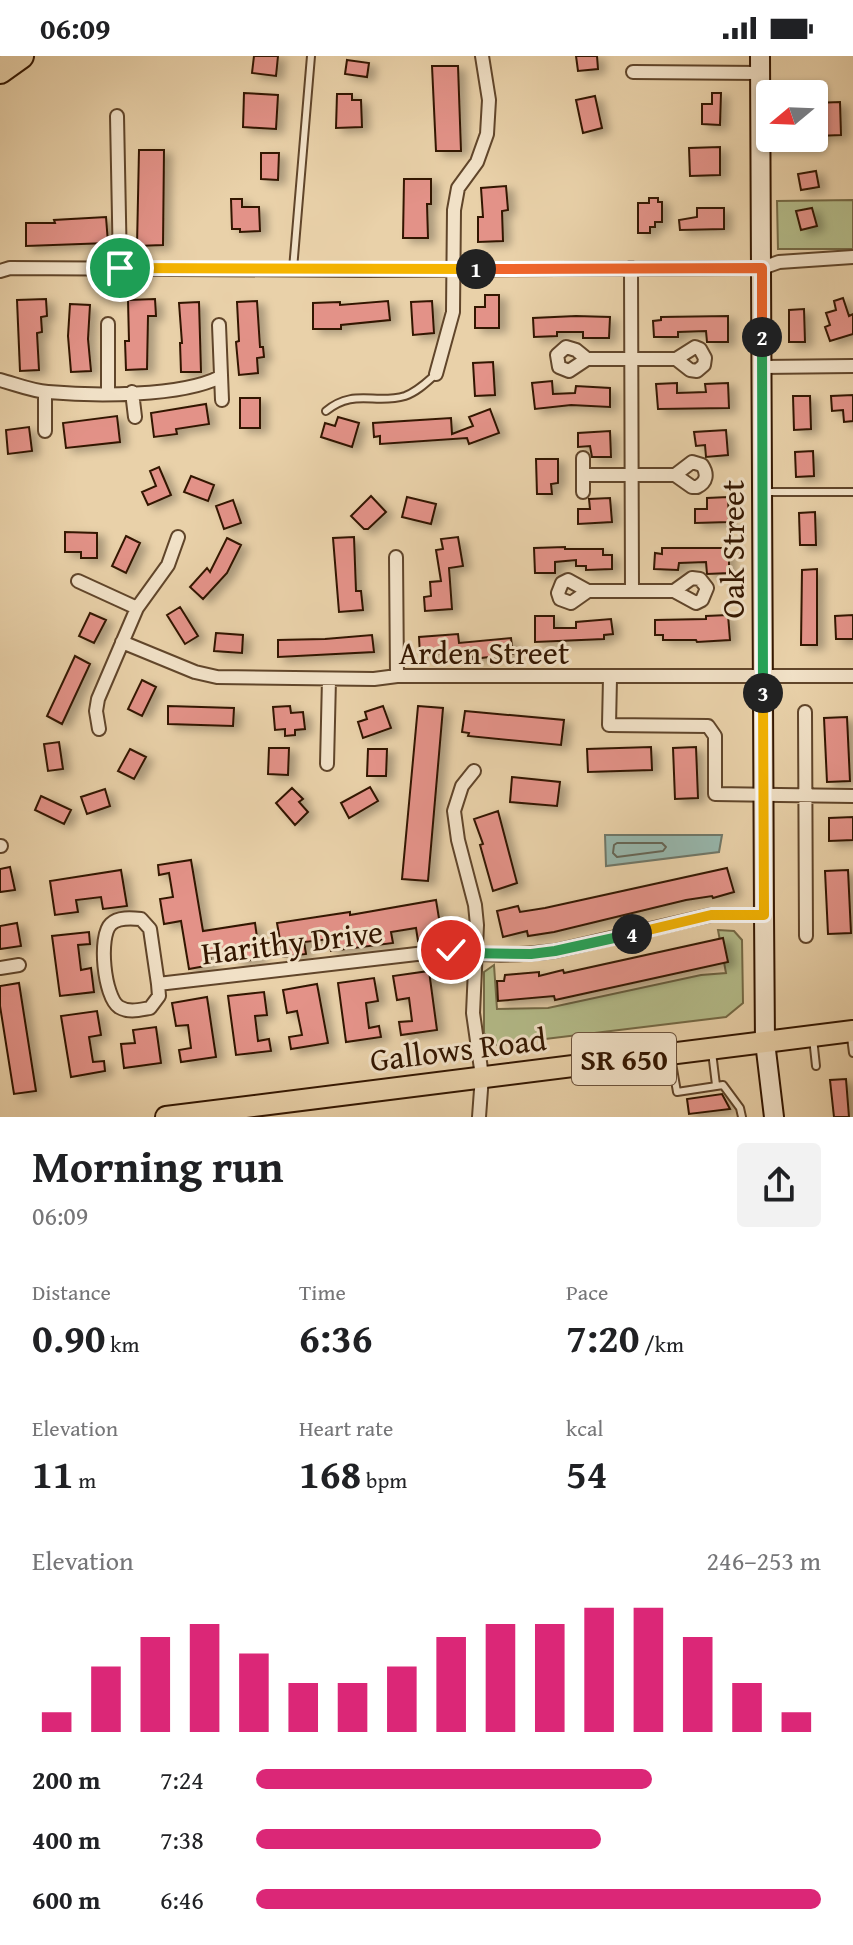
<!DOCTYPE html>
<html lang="en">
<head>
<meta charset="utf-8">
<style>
  :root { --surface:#fff; --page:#f2f2f2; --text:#202124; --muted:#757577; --accent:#db2777 }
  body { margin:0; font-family:"Gentium Book Plus",serif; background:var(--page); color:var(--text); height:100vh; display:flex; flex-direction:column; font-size:30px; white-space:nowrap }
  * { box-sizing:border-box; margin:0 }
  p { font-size:26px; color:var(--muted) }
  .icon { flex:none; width:44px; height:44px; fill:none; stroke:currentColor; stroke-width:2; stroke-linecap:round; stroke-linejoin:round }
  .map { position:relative; height:1061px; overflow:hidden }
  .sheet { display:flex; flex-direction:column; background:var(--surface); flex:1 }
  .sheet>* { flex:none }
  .needle { width:52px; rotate:251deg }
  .controls { position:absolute; left:756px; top:24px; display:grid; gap:16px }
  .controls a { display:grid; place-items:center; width:72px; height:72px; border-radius:8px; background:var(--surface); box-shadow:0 2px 6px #0004; font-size:40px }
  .pin { position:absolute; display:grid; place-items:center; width:68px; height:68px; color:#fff; margin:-34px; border:4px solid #fff; border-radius:50%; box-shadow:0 2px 8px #0007 }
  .km { position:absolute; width:40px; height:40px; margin:-20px; border-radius:50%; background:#222; color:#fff; font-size:22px; line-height:40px; text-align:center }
  .round { display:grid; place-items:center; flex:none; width:84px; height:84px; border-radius:8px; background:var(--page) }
  .head { display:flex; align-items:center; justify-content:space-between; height:136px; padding:0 32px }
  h1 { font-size:44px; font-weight:700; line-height:60px }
  .figures { display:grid; grid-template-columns:repeat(3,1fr); gap:12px; height:136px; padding:8px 32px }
  .figures div { display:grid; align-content:center }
  .figures b { font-size:40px; font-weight:700 }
  .figures small { font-size:22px; font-weight:400 }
  .figures p { font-size:22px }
  .chart { height:224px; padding:16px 32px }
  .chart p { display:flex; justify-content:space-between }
  .chart svg { width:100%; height:144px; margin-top:8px; stroke:var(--accent); stroke-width:6 }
  ul { padding:0 32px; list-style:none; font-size:26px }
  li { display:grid; grid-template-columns:128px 96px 1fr; align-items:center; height:60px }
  li i { height:20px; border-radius:10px; background:var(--accent) }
  .status { display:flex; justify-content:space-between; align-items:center; height:56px; padding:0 40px; background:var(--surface); direction:ltr }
  .status svg { height:22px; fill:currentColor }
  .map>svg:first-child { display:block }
  .green { fill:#b4bc8a; stroke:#746945; stroke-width:2 }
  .water { fill:#97b7ad; stroke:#6f7768; stroke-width:2 }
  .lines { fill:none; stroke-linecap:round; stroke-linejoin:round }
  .shore { stroke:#656656; stroke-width:2 }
  .building { fill:#e39288; stroke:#331600; stroke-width:2; filter:url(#shadow) }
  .lane-casing { stroke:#60452a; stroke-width:10 }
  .street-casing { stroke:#60452a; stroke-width:16 }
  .secondary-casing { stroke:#331600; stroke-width:22 }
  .primary-casing { stroke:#331600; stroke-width:24 }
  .highway-casing { stroke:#331600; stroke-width:28 }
  .lane { stroke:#f1e1c7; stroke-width:6 }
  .street { stroke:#f1e1c7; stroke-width:12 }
  .secondary { stroke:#f1e1c7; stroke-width:18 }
  .primary { stroke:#e9d1a9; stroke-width:20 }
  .highway { stroke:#e9d1a9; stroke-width:24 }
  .split-1-casing { stroke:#fff; stroke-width:16 }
  .split-2-casing { stroke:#fff; stroke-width:16 }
  .split-3-casing { stroke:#fff; stroke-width:16 }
  .split-4-casing { stroke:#fff; stroke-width:16 }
  .split-5-casing { stroke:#fff; stroke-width:16 }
  .split-1 { stroke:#f5b400; stroke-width:10 }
  .split-2 { stroke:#f0652b; stroke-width:10 }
  .split-3 { stroke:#22a559; stroke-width:10 }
  .split-4 { stroke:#f5b400; stroke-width:10 }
  .split-5 { stroke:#22a559; stroke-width:10 }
  .labels { text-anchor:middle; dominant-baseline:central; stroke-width:6; stroke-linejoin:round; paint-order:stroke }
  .shield { fill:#f1e1c7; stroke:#6c533c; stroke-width:2 }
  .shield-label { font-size:30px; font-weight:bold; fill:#331600 }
  .street-label { font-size:32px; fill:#331600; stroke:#f1e1c7 }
</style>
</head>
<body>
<div class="status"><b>06:09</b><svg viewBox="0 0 49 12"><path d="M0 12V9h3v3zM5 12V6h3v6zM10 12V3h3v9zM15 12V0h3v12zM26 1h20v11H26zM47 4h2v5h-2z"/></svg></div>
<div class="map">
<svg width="853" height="1061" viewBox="0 0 853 1061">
  <defs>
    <filter id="shadow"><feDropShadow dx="7" dy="4" stdDeviation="4" flood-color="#0004"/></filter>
  </defs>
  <rect width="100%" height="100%" fill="#e9d1a9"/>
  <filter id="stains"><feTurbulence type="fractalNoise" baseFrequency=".0025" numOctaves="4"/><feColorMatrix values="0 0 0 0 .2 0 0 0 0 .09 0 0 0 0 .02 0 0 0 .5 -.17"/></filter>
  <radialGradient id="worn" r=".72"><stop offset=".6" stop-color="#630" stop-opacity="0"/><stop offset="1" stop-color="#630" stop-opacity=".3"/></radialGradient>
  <path class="green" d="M853,144V193H778L777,145Z
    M718,874L734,875L742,884L743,947L726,961L496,989L484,977V916L494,909L497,953L548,952L701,919L726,917Z"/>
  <path class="water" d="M605,779H722L719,796L606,810Z"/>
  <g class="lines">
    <path class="shore" d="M617,787H662L666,791L663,795L617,801L613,797L614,789Z"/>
  </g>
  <path class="building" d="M254,0H278L276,20L252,17Z
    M576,0H597L598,13L578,15Z
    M347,4L369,7L367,21L345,18Z
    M432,10H458L461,95H436Z
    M244,37L278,39L276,73L243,71Z
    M712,37H721L720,69L702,68V48H712Z
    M337,38H352V44H361L362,71L336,72Z
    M595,40L602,72L583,77L576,44Z
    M840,46L841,79L817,80L814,47Z
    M720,91V119L690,120L689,92Z
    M139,94H164L163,189L137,190Z
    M261,97H279L278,124L261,123Z
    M816,115L819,131L801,134L798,118Z
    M404,123H431V148H427L428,182H403Z
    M506,130L508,154L502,155L503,185L478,186V161H483L481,132Z
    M649,142H658V146H662V166H655V171H650V177H638V147H649Z
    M231,143H242V151H259L260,175L240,176V173H232Z
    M697,152H724V173L680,174L679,164L697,161Z
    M812,152L817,170L801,174L796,155Z
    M106,161L108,187L26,190V167H55L54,164Z
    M485,239H499V272H475V251H485Z
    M843,242L849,260L853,258V278L830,285L825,271L830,269L826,257L836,254L834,245Z
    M46,243L47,260L41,261L42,276L37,277L39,314L20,315L17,244Z
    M155,243L156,260H148L147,313L126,314L125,285H129L128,244Z
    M257,245L260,291H263L264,301L257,302L258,317L239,319L236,286L239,285L237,246Z
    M388,245L390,264L341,269V273H313V247L340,246V249Z
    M432,245L434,277L413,279L411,246Z
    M199,246L201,316H181L180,287H182L179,247Z
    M70,248L90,249L88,283L91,315L71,316L68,280Z
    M804,253L805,286H789V254Z
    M576,260L610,261L609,282H583V276H557V280L534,281L533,262Z
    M728,260V286H707L706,275L678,276V281H654L653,265L661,264V261Z
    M493,306L495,339L475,340L473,307Z
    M552,325L553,338L575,337L576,330L610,332V351L571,349L535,353L532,327Z
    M677,327V337L706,336L705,328L728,327L729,352L658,353L656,328Z
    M853,339V365L844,366L843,354L832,355L831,340Z
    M793,340H810L811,373L794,374Z
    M240,342H260V372H240Z
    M206,348L209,368L176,373L177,378L154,381L151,357Z
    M490,353L499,377L469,388L467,382L380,388V380L374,381L373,367L451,362L452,378L473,370L469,361Z
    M117,360L120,386L66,392L63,367Z
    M338,361L359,367L352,391L321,381L325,367L335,370Z
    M29,371L32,395L8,398L6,374Z
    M726,374L728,399L706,401L705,389L696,390L694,376Z
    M610,375L611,401H592L590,390L578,391V377Z
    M813,395L814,420L796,421L795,396Z
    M536,403H558V427L551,428L552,438H537Z
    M159,411L171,439L148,449L142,436L156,430L150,415Z
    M191,420L214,429L208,445L184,436Z
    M371,440L386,456L368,473H364L351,460Z
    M407,441L436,448L431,468L402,461Z
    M728,441L729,466L695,467V453H707V442Z
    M610,442L612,466L578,468V453H590L589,443Z
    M233,444L241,467L224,473L216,450Z
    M815,456L816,489H800L799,457Z
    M65,476L97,477V502H81V496H65Z
    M126,480L140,487L126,517L112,510Z
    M354,481L356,535H361L363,554L339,556L333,482Z
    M458,481L463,510L449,512L452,553L425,555L424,541L431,540L430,526L441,525L436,494L443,493L441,483Z
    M227,482L241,489L227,517L203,543L190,531L207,512L210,516Z
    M565,491V493H603V499H612V513L586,514V510H576V504L555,506V517H535L534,492Z
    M662,492H729V517L707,518L706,506L679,507L678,514L654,513L655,497L662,498Z
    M817,513V589H801L802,514Z
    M180,551L198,580L185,588L167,559Z
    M90,557L106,564L94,587L79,580Z
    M728,559L730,584L697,586L696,584H663V579H655V564L706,563V560Z
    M853,559V583H836L835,560Z
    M535,560H554V572H576V566L611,563L613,578L604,579V583L535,586Z
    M216,577L243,579L242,597L214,595Z
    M458,578L459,587L511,582L513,598L473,603V595L420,599L419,581Z
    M372,579L374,596L278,601V584L325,583Z
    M75,600L90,608L62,668L47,660Z
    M142,624L156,631L142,660L128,653Z
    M168,650L234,652L233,670L168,668Z
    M290,650L291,657L303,656L305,673L295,674V679L285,680V673L275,674L273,651Z
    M383,650L391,672L363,682L358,666L367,663L365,656Z
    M418,650L443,652L428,825L402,823Z
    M465,655L564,664L561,689L468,680L469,677L462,676Z
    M847,661L850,725L827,726L824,662Z
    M59,686L63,713L48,715L44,688Z
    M651,691L652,714L588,716L587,693Z
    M696,691L698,742L675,743L673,692Z
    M269,692H289L288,719L268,718Z
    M130,693L146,701L134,723L118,715Z
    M368,693H387L386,720H367Z
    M512,721L560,726L557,750L510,746Z
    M370,731L378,745L349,762L341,747Z
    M292,732L303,743L299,746L308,756L295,769L276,747Z
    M105,733L110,750L87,758L81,741Z
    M41,740L71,754L64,768L35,754Z
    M498,755L517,827L493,835L480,789L483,788L474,763Z
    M853,761V784L829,785V762Z
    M191,804L203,875L255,867L260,903L236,906L235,895L210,898L211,909L189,913L181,865L164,868L160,843L173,841L169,817L159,819L158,809Z
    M10,811L15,834L0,836V813Z
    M727,812L734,836L713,842L712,840L686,844L554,876L528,880L527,875L503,881L497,855L518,850L520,856L545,852Z
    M121,814L127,850L103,853L101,841L76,844L78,856L55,859L50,825Z
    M848,814L851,877L828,878L825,815Z
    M436,844L442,881L418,885L416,872L391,876L393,887L331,895L329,883L304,886L306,898L283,901L277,867L350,856V859Z
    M17,867L21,890L0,893V870Z
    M89,876L90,888L78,889L81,914L91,912L94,936L60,940L52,880Z
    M723,882L728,906L555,944L554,940L498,945L497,925H504L505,919L539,916V920L563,914L564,917Z
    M429,915L437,974L401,979L399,966L412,965L409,942L397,944L393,920Z
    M374,922L378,945L366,947L369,972L379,970L381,981L346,986L338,927Z
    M19,927L36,1035L14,1038L0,950V930Z
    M317,928L328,987L291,993L289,981L302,979L297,955L287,957L283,934Z
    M264,936L267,959L255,960L258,985L269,983L271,995L236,999L228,940Z
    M207,941L216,1001L181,1006L179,994L191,992L188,969L176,970L172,947Z
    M97,955L101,979L89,981L93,1006L104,1005L105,1015L71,1021L61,960Z
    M156,971L161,1007L124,1012L121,988L135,987L133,974Z
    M846,1023L849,1061H834L830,1024Z
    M722,1038L730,1053L689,1058L687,1043Z"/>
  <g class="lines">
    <g class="lane-casing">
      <path id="lane" d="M293,213L311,0
        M326,355C354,332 375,349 405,340C417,336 427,326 436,318
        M766,436H853
        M851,981L853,997
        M813,982L816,1010
        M712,996L716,1029
        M671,1001L677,1036L723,1029L740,1052L742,1061"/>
    </g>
    <g class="street-casing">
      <path id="street" d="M633,16L760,17
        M117,60L120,212
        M631,212L632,535
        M0,215L10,212L365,214L762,212L779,206L853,201
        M108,268V337
        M219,269L222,344
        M566,291L576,294L587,303L569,315L559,311L557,299Z
        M695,291L700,293L705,302L704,309L697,315L690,314L676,303Z
        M587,303H676
        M762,311L853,310
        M436,318L453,256L454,154L458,132L477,106L487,78L489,44L482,0
        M0,324C15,328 32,335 48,336C93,340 181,341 220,321
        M132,336L135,361
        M45,375V336
        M692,406L702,409C708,418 707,426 697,431H692L675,419Z
        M583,419H675
        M583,436V402
        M396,501L397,620
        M692,522L700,523L707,532L702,544L696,547L674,535Z
        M568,524L588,535L571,547L560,543L558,537L562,527Z
        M78,525L137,552
        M588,535H674
        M122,586L195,616L217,621L374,623L397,620H853
        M610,622L609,669L708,670L715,680V738L853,740
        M805,656L806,880
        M99,673L96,655L98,643L137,552L168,509L178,481
        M327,708L329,623
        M474,715L462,730L454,755L458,784L475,849L477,869L473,957L482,1020L479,1061
        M0,790H1
        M0,912L19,909
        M158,928L150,873L141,863C131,862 118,861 111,868C98,880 104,941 119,951C129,957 139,954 150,952L159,940L158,928L451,894C483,901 522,899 555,895L711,859H764"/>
    </g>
    <g class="secondary-casing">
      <path id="secondary" d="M760,0L764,859L765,986L774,1061"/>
    </g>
    <g class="primary-casing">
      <path id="primary" d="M166,1061L853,975"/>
    </g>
    <g class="highway-casing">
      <path id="highway" d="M0,15L21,0"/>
    </g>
    <use href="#lane" class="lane"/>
    <use href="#street" class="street"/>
    <use href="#secondary" class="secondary"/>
    <use href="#primary" class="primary"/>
    <use href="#highway" class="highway"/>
  </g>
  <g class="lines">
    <g class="split-1-casing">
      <path id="split-1" d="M120,212L476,213"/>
    </g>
    <g class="split-2-casing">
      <path id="split-2" d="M476,213L762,212V281"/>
    </g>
    <g class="split-3-casing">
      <path id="split-3" d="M762,281L763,637"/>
    </g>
    <g class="split-4-casing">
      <path id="split-4" d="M632,878L711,859H764L763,637"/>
    </g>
    <g class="split-5-casing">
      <path id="split-5" d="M451,894L464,897L531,898L555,895L632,878"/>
    </g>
    <use href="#split-1" class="split-1"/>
    <use href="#split-2" class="split-2"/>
    <use href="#split-3" class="split-3"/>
    <use href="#split-4" class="split-4"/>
    <use href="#split-5" class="split-5"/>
  </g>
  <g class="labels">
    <rect class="shield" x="572" y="977" width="104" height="52" rx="6"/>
    <g class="shield-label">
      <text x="624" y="1003">SR 650</text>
    </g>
    <g class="street-label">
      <text transform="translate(732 493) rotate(-90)">Oak Street</text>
      <text x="484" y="596">Arden Street</text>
      <text transform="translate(292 886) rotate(-7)">Harithy Drive</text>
      <text transform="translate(458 993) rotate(-7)">Gallows Road</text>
    </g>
  </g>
  <rect width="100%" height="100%" filter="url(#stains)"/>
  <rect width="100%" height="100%" fill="url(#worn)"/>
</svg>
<div class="controls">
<a><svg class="needle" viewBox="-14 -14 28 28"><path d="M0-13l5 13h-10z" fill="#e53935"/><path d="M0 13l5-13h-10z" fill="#757577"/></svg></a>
</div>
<div class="pin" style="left:120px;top:212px;background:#1e9e55"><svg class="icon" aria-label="arrive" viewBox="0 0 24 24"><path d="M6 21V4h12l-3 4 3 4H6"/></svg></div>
<div class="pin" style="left:451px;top:894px;background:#d93025"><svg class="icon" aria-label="check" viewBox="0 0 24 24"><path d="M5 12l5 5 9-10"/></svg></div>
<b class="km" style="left:476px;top:213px">1</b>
<b class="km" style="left:762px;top:281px">2</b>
<b class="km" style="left:763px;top:637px">3</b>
<b class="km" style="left:632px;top:878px">4</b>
</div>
<section class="sheet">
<div class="head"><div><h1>Morning run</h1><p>06:09</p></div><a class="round"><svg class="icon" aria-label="share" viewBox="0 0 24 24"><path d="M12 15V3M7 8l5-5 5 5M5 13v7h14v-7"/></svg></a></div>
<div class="figures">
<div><p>Distance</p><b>0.90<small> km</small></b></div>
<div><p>Time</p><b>6:36</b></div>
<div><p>Pace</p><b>7:20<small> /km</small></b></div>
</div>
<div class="figures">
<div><p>Elevation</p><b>11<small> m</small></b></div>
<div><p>Heart rate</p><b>168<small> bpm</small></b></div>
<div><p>kcal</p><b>54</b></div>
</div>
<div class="chart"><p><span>Elevation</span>246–253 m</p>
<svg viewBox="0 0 160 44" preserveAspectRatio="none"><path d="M5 44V38M15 44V24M25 44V15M35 44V11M45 44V20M55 44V29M65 44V29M75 44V24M85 44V15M95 44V11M105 44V11M115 44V6M125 44V6M135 44V15M145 44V29M155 44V38"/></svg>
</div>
<ul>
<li><b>200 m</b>7:24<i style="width:70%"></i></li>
<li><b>400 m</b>7:38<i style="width:61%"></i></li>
<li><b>600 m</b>6:46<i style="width:100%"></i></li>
</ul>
</section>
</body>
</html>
